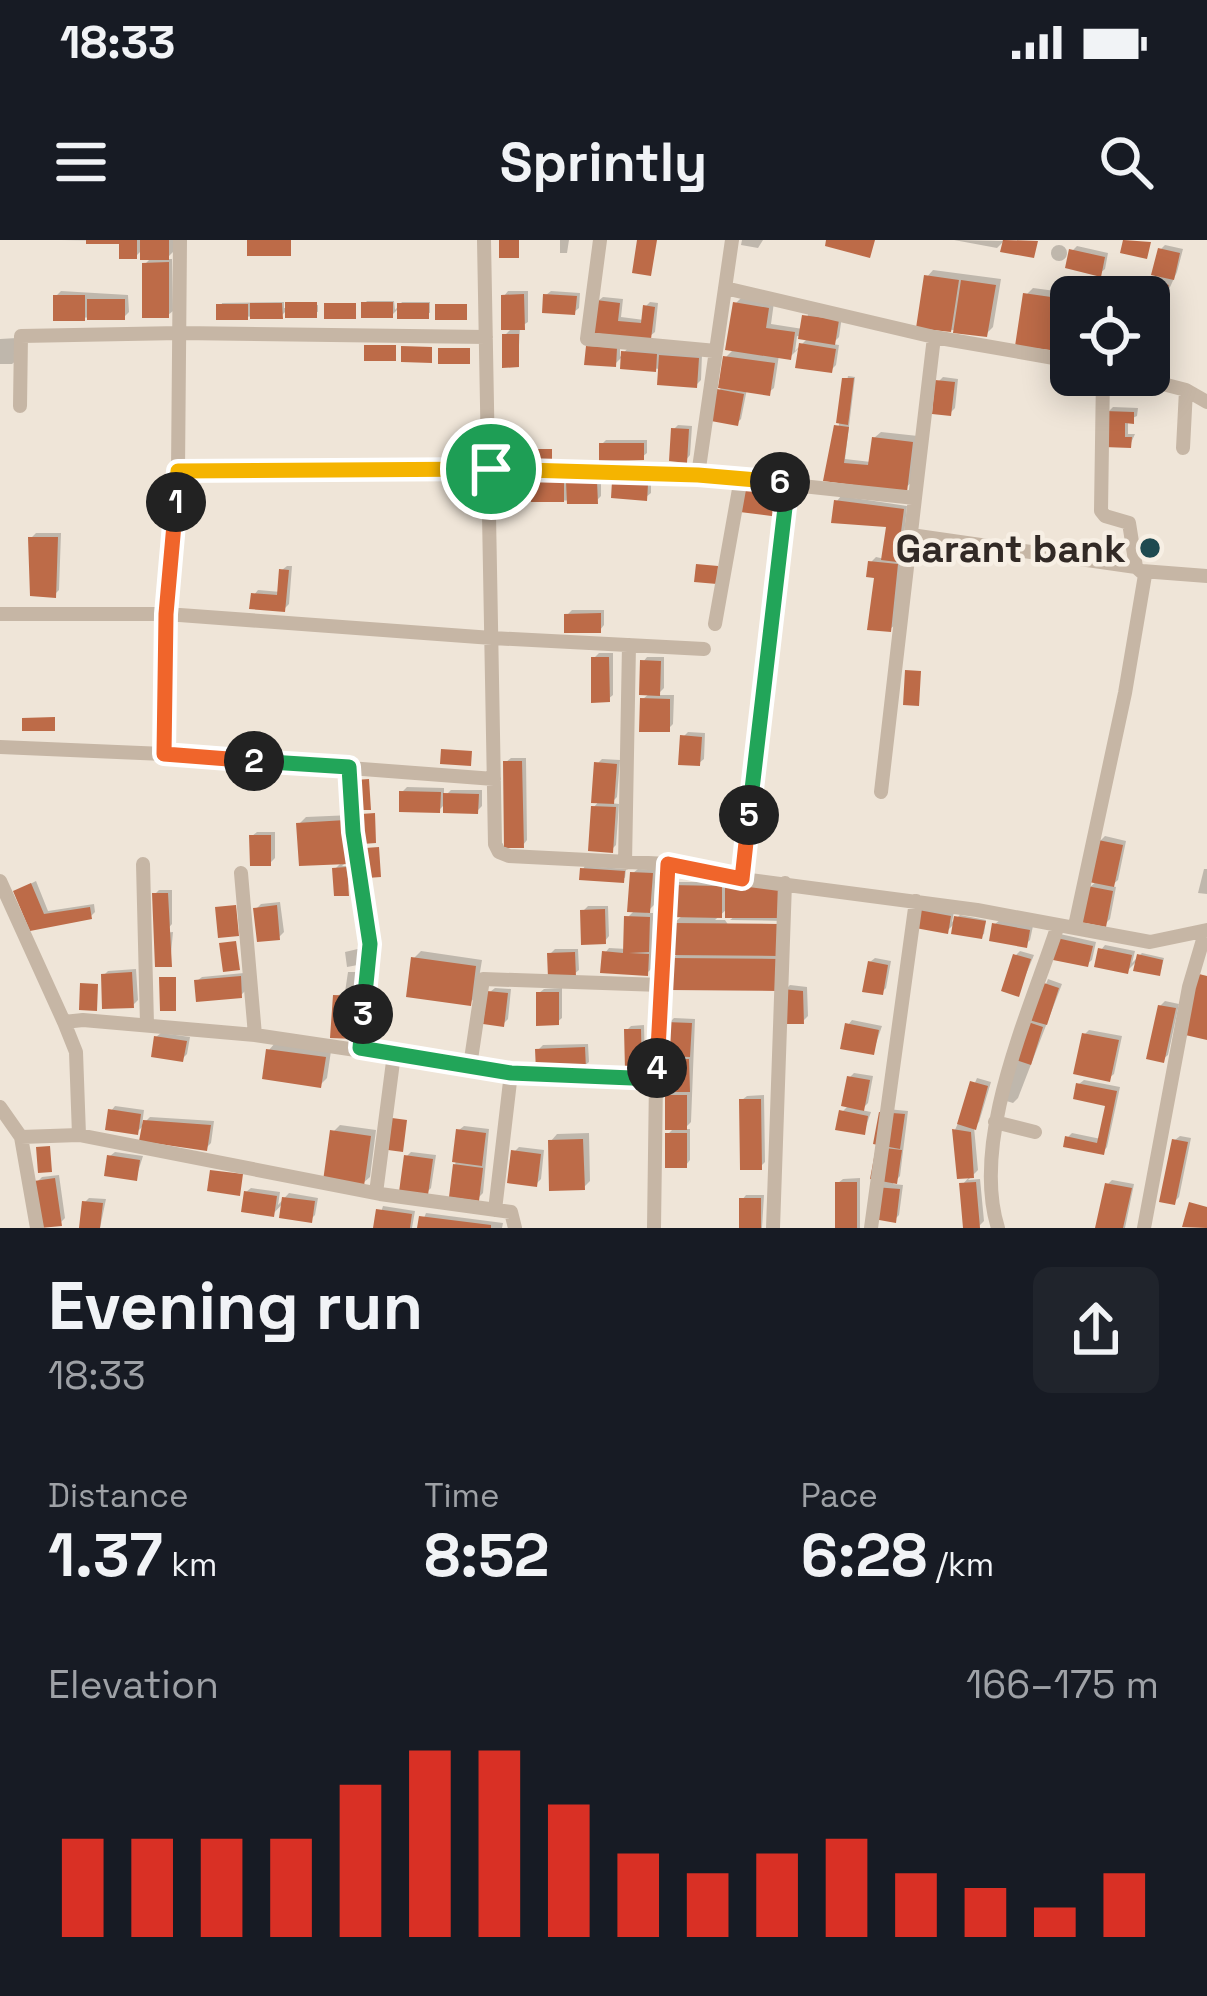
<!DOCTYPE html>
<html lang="en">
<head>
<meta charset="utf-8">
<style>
  :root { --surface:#171b24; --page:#20242c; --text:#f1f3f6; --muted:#9ea1a6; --accent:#d93025 }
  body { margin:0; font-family:"Space Grotesk",sans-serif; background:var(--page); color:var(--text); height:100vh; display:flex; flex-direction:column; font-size:45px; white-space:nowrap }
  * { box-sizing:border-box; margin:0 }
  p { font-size:39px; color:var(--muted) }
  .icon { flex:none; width:66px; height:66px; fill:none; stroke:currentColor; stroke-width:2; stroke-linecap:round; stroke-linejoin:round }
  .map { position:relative; height:988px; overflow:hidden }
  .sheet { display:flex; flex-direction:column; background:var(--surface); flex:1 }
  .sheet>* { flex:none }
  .tools { position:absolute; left:1050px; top:36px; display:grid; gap:24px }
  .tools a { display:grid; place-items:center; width:120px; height:120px; border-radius:18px; background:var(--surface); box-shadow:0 6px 30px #0003; font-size:60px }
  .pin { position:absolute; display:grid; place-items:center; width:102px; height:102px; color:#fff; margin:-51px; border:6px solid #fff; border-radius:50%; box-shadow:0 3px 12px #0007 }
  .km { position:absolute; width:60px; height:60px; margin:-30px; border-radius:50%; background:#222; color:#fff; font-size:33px; line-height:60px; text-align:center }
  .round { display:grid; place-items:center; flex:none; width:126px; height:126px; border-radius:18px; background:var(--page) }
  .headline { display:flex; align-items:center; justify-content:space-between; height:204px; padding:0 48px }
  h1 { font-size:66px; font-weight:600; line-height:90px }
  .metrics { display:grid; grid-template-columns:repeat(3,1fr); gap:18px; height:204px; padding:12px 48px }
  .metrics div { display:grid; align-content:center }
  .metrics b { font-size:60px; font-weight:600 }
  .metrics small { font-size:33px; font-weight:400 }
  .metrics p { font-size:33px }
  .chart { height:336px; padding:24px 48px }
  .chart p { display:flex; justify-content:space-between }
  .chart svg { width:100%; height:216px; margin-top:12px; stroke:var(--accent); stroke-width:6 }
  .status { display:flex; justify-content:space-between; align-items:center; height:84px; padding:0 60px; background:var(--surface); direction:ltr }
  .status svg { height:33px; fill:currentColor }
  header { display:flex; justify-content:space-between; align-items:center; height:156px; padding:0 48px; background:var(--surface); font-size:54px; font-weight:600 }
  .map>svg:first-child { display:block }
  .shadow { fill:#0003; fill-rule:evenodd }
  .building { fill:#bd6b48 }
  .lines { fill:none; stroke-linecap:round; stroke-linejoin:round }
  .minor { stroke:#c6b6a5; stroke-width:14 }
  .split-1-casing { stroke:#fff; stroke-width:24 }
  .split-2-casing { stroke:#fff; stroke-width:24 }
  .split-3-casing { stroke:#fff; stroke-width:24 }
  .split-4-casing { stroke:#fff; stroke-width:24 }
  .split-5-casing { stroke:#fff; stroke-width:24 }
  .split-6-casing { stroke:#fff; stroke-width:24 }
  .split-7-casing { stroke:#fff; stroke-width:24 }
  .split-1 { stroke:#f5b400; stroke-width:15 }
  .split-2 { stroke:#f0652b; stroke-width:15 }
  .split-3 { stroke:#22a559; stroke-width:15 }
  .split-4 { stroke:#22a559; stroke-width:15 }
  .split-5 { stroke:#f0652b; stroke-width:15 }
  .split-6 { stroke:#22a559; stroke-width:15 }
  .split-7 { stroke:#f5b400; stroke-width:15 }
  .poi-dot { fill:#1f4a50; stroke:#f7efe4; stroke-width:4.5 }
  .labels { text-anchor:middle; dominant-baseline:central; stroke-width:9; stroke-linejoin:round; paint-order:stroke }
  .poi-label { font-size:39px; font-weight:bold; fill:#322a26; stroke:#f7efe4; text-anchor:end }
</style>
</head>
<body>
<div class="status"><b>18:33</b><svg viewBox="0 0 49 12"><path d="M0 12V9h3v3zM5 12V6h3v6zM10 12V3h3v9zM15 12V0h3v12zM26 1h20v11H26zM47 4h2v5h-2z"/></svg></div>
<header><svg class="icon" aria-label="menu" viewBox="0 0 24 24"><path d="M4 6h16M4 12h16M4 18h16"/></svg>Sprintly<svg class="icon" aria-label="search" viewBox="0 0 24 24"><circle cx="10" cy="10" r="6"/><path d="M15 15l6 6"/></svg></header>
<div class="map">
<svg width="1207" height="988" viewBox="0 0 1207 988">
  <rect width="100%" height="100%" fill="#efe5d8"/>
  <path class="shadow" d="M61,0H173V12L166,19H172L173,71L168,75L145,24L152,17L143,9L136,16L122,1Z
    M560,0H569L567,13H560Z
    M742,0H763L758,8L741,5Z
    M954,0L1002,1L1005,0L997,8Z
    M1051 13a8 8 0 1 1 16 0a8 8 0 1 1-16 0Z
    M1165,5L1183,9L1177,32L1158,73L1149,70L1146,57L1151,40L1158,33L1160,10Z
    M1077,6L1108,13L1105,29L1100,33L1072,11Z
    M933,30L1001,39L993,87L986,94L919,86L927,37Z
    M1033,48L1063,52L1055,100L1049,107L1026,55Z
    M61,51L128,55L129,72L124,77L56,78V56Z
    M508,51H528V82L520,87L518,124L505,95L513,87L504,56Z
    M551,51L580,53L579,68L574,72L546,55Z
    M603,57L623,59L621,77L644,80L645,67L650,62L658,63L655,92L650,96L595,90L598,61Z
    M742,57L774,62L771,84L803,89L809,72L842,76L839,97L832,104L839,105L836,125L831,130L801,106L790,117L779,115L774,148L769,152L747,149L741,179L737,183L715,179L726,117L734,109L735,64ZM797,96L808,98L795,111Z
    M367,61H394L395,70L402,62H430V73L400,67L392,75L364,64Z
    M284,62V68L318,65V72L288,69L281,76L219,77L222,63Z
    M17,98V120L12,124H0V99Z
    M593,102L620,104V117L628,108L702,114L701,140L696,145L662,129L623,127V116L615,124L588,107Z
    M848,136L855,137L845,219L871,222L874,198L881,192L918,196L912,242L905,248L863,243L833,216Z
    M943,137L958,139L955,168L950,173L938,142Z
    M1113,167L1138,168L1137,176L1128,180V194H1135L1130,205L1108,172Z
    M678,185L692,186L690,215L686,220L674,189Z
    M606,200H647V213L642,217L602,204Z
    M601,237V256L596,261L534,260V243L539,238Z
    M620,238L651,240V253L646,257L615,243Z
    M751,245L785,249L783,269L746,250Z
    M841,256L907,266L895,385L890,389L871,322L876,317L885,319L889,285L837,261Z
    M36,293H61L59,350L55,354L31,298Z
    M287,326H292L289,364L284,369L254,355L258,350L281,352L282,330Z
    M572,370H604V385L600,390L567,375Z
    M599,413H613V455L608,459L594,418Z
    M647,417H664V448L657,455H674L673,484L668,489L643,459L650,453L643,422Z
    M688,492L705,493L704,519L699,523L683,497Z
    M511,518H526L527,600L523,605L506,522Z
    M602,519L620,520L617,557L611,563L619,564L616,605L611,610L594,567L600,560L597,524Z
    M407,547L444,548V557L451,550H482V566L477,571L446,563L439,570L402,552Z
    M352,575L354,614L342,626H349L348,653L335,629L343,621L299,584L306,577Z
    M257,592H275V618L270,623L252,596Z
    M1105,596L1126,601L1118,640L1111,646L1116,647L1110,679L1105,684L1090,647L1097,641L1100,601Z
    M585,626L626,629L625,638L583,629Z
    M638,629L656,630L654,665L646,673H653L652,728L647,733L605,713L609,708L627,709V678L636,669L633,633Z
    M1204,629H1207V654L1198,653Z
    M735,640L786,669L777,678L785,681L730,680L736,675L728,668L715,680H725L729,686L785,687L784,741L672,719L679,712L673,684L683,675L673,646L678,642H726L725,650Z
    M36,641L48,671L94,664L95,672L91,676L32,688L16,651Z
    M159,650H172V684L164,693L173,692L170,724L155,654Z
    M280,662L284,692L279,697L256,669L261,664Z
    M588,666H608L609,696L605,701L583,671Z
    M921,666L954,672L952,682L960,675L986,680L984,694L981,696L957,681L947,691L914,684Z
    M1000,680L1033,686L1030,700L1026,704L995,684Z
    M1060,694L1096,702L1092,720L1087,724L1051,717Z
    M1105,705L1135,711L1132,723L1142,713L1164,718L1161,730L1159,733L1139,719L1127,731L1101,710Z
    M362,708L363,724L347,727L345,712Z
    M555,709H578L579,730L574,734L550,714Z
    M421,711L482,720L476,756L470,763L414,718Z
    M1020,711L1034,715L1018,753L1016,715Z
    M875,718L891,721L886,748L882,752L870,722Z
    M136,729L138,760L133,765L104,735L108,731Z
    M348,732H362V745L355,752L361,753L358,792L336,756L345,752Z
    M244,733L246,750L241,755L197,741L202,737Z
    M1048,739L1062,744L1018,858L1013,863L1000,859Z
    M790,745L807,747L808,776L803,781L785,750Z
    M495,748L511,749L508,779L503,784L490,752Z
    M562,748V778L557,782L539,753L544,749Z
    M1165,761L1179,764L1168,815L1163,819L1160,766Z
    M674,778L695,779L691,882L684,889H690V920L686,925L668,894L675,887L668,856L675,849H669V783Z
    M852,780L882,786L873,812L848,785Z
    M644,785L645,822L641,827L627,790L631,786Z
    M1089,790L1122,796L1114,834L1109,838L1085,794Z
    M161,793L190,797L187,814L182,819L156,797Z
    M275,803L331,811L327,838L320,845L269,810Z
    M588,804L589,822L584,826L538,810L543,805Z
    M854,833L873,836L868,863L861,870L871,872L864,892L842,872L849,865V838Z
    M977,838L991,842L979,882L974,887L978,930L968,940L980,939L984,981L979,986L962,945L971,935L955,890Z
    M1084,840L1120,847L1107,907L1103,912L1068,897L1072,893L1101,899L1108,864L1079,844Z
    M764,855L765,922L760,927L742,860L747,856Z
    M115,866L144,870L142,885L150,877L214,881L211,903L206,908L145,884L137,892L111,871Z
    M887,869L908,871L900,936L893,944L903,945L899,975L894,980L877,948Z
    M340,885L376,890L370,937L363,943L333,892Z
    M464,886L489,889L483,953L478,958L452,954L459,890Z
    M589,893L590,941L584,947L551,901L557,894Z
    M1180,896L1191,898L1179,957L1174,962L1175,900Z
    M519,907L544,910L541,939L536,944L514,912Z
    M115,912L143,916L136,938L110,916Z
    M411,912L436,915L431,948L427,952L407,916Z
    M59,935L65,978L60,983L37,942L42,937Z
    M860,938V988H838V943L843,939Z
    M1112,940L1134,944L1125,988H1098L1108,944Z
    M251,948L280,952L278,965L289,953L318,958L315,975L311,979L284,962L273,974L246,952Z
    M746,955H764L762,988H742V960Z
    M89,958L106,959L100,988L82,987L85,962Z
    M383,966L415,971L412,988H376Z
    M426,973L503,983L502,988H420Z"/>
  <path class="building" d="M86,0H137V19H119V4H86Z
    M140,0H169V20H140Z
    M247,0H291V16H247Z
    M499,0H519V18H499Z
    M637,0H657L651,36L632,33Z
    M826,0H875L870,18L825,6Z
    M1003,0L1038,1L1034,18L1000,12Z
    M1123,0L1151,2L1147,19L1120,13Z
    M1158,8L1180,13L1174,40L1151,35Z
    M1069,9L1105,17L1101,37L1065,28Z
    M169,22V78H142V23Z
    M924,35L959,40L951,92L916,88Z
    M1149,39L1169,45L1159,76L1149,73V57H1143Z
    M961,40L996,45L987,97L953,93Z
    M1023,53L1058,58L1050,110L1015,106Z
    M524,54L525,90H501V55Z
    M543,54L577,56L575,75L542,73Z
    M53,55H85V81H53Z
    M87,59H125V80H87Z
    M596,60L620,63L618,81L641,83L643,65L655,67L651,99L592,93Z
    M285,62H317V78H285Z
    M361,62H393V78H361Z
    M733,62L769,68L766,88L795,92L791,120L725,110Z
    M250,63H282L283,79H250Z
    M324,63H356V79H324Z
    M397,63H429V79H397Z
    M216,64H248V80H216Z
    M435,64H467V80H435Z
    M802,75L839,80L835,105L798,99Z
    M502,94H519V127L502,128Z
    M799,103L836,109L832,133L795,128Z
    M364,105H396V121H364Z
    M401,106L432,107V123L401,122Z
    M586,106L617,108L616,127L584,125Z
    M438,108H470V124H438Z
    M621,111L657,114L656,132L620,129Z
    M659,115L699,118L697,148L657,145Z
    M723,116L775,123L770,156L718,148Z
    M842,138H854L848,185L836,183Z
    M935,140L955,142L951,176L932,174Z
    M717,149L744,154L738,186L711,181Z
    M1105,171L1134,172V184L1125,183V197H1132L1131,208L1104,207Z
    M834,185L849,187L844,223L868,225L872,197L913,202L907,252L823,241Z
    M671,188L689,189L687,223L669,221Z
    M599,203H644V220L599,221Z
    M526,209H552V224L527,225Z
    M564,241V262H531V242Z
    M566,241H597L598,264H567Z
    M612,241L648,244L647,261L611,258Z
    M743,249L782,253L779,277L740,272Z
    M834,260L904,269L897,322L881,320L886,287L831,283Z
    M28,297H58L56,358L30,356Z
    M868,321L898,324L891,392L867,390L874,338L866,337Z
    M696,324L718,326L717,344L694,342Z
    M279,329L289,330L285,372L249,369L251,353L277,355Z
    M601,373V393H564V374Z
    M591,417H609L610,462L591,463Z
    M640,420L661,421L660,456L639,455Z
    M905,430L921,431L919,466L903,465Z
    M640,458L670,459V492H639Z
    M55,477V491H22V478Z
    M680,495L702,497L700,526L678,525Z
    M441,509L472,511L471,526L440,524Z
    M503,521H522L524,608H504Z
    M594,522L617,524L614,564L591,563Z
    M369,539L371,570H357L355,540Z
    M399,551L441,552L440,573L399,572Z
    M443,553L479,554L478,574L443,573Z
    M591,566L616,567L613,613L588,611Z
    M375,573L376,603L362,604L361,574Z
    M346,580L348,624L299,626L296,583Z
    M249,595H271V626H250Z
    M1098,600L1123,605L1114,647L1089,642Z
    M379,607L381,637L367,638L365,608Z
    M347,627L349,656H334L332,628Z
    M580,628L625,631L624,643L579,640Z
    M630,632L653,633L650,673L627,672Z
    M31,643L44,674L90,667L92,679L30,691L13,651Z
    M670,645L722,646V678L670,677Z
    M725,646H781V678H725Z
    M1087,646L1113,651L1106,687L1080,682Z
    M152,653H168L172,727H155Z
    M236,665L239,696L218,698L215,667Z
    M277,665L280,700L257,702L253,668Z
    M605,669L606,704L581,705L580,670Z
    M913,669L951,676L948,694L910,687Z
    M624,676L650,677L649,712L629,713L649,714L648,736L600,733L602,711L623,713Z
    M954,676L986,681L982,699L951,694Z
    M670,683L779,684V716L669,715Z
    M992,683L1030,690L1027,708L989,701Z
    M1052,697L1093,706L1088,727L1048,719Z
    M236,701L240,730L223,732L219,703Z
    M1098,708L1132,715L1128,734L1094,727Z
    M575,712L576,737L548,738L547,713Z
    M1013,714L1031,719L1019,757L1001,751Z
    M1137,714L1163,720L1160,736L1133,731Z
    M411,717L476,726L471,766L406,757Z
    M669,718L779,719L778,751L669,750Z
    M868,721L888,725L883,755L862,752Z
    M132,732L134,768L102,769L101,734Z
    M1195,733L1207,736V800L1181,794Z
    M241,736L242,758L196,762L194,740Z
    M159,737H176V771H160Z
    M1041,742L1059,748L1047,785L1029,780Z
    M80,743L98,744L97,771L79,770Z
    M782,749L803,751L804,784H782Z
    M487,751L508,753L504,787L483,784Z
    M536,752H559V785L536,786Z
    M333,755L357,756L355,799L330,798Z
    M1158,765L1176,768L1164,823L1146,819Z
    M1025,781L1043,787L1031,825L1013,819Z
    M666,782L692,783L690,817L665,816Z
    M845,783L879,790L874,815L840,809Z
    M624,789H641L642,830H625Z
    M1082,793L1119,800L1110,842L1073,834Z
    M154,796L187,801L183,822L151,817Z
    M585,807L586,829L536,831L535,809Z
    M266,809L326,817L321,848L262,839Z
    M666,819H689L690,852H666Z
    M847,836L870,840L864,871L841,866Z
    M970,841L988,846L976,890L957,884Z
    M1076,843L1117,851L1104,915L1063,907L1065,896L1097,903L1105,866L1073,859Z
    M665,855H687V890H665Z
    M739,859H761L762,930H740Z
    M108,869L141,874L138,895L105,890Z
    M839,870L868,876L865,895L835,890Z
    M879,872L905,874L900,909L873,904Z
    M392,878L407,880L403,912L388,910Z
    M143,880L211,885L207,911L139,901Z
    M456,889L486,893L482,926L452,922Z
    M952,889L971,892L974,938L957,939Z
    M330,890L371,896L364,946L323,941Z
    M665,893H687V928H665Z
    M583,899L585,950L549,951L548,900Z
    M1172,899L1188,902L1175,965L1159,962Z
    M50,906L52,932L38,933L36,907Z
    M876,907L902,910L897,944L870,939Z
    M511,910L541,914L537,947L507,943Z
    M107,915L140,920L137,941L104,936Z
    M404,915L433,919L428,955L399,952Z
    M453,924L483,928L479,961L449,957Z
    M210,930L243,934L240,956L207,951Z
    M55,938L62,986L40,988L34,941Z
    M835,942H857V988H835Z
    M976,942L980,988H963L959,943Z
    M1105,943L1132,948L1123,988H1095Z
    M874,947L900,949L896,983L868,978Z
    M244,951L277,956L274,977L241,972Z
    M282,957L315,961L312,983L279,978Z
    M739,958H761V988H739Z
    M82,961L103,963L100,988H79Z
    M1189,962L1207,967V988L1182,987Z
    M376,969L412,974L410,988H373Z
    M419,976L491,985V988H417Z"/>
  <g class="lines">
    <path class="minor" d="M484,0C488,201 491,403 495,604L499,612L509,616L668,624L742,639L977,670L1150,702L1207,690
      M600,0L587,99L716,111
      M725,48L934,97L915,258
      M934,97L1071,121
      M1128,135L1186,150L1183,208
      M1186,150L1207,162
      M20,166L21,96L180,93L486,97
      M178,231L491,229L698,235L915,258L881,552
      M698,235L732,0
      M911,295L1136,327
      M1142,331L1207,336
      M0,374H166L492,398L704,409
      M715,384L741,238
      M0,507L164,514L494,539
      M164,514L166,374L178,231L180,0
      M349,527L353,592L370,704L360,808
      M625,623L629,405
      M143,624L147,784
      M241,633L255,795
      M742,639L788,242
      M0,641L64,782
      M1075,686L1125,453L1145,335L1136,327L1129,283L1105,276L1101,271L1103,135
      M470,826L483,739L661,745
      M0,867L21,897L37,988
      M995,882L1035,892
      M79,895L76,812L64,782L83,780L255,795L511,833L656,839
      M21,897L79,895L380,954L511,972L515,988
      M376,953L394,814
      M495,970L511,833
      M654,988L656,839L668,624
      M773,988L785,643
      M871,988L916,661
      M998,988C970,899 1030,771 1058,685
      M1144,988L1189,747L1205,693"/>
  </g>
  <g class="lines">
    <g class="split-1-casing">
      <path id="split-1" d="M176,262L178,231L491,229"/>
    </g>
    <g class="split-2-casing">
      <path id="split-2" d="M176,262L166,374L164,514L254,521"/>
    </g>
    <g class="split-3-casing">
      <path id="split-3" d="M254,521L349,527L353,592L370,704L363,774"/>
    </g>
    <g class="split-4-casing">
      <path id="split-4" d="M363,774L360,808L511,833L656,839L657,828"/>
    </g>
    <g class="split-5-casing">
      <path id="split-5" d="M657,828L668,624L742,639L749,575"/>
    </g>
    <g class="split-6-casing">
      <path id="split-6" d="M749,575L788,242H780"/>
    </g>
    <g class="split-7-casing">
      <path id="split-7" d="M491,229L698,235L780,242"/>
    </g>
    <use href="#split-1" class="split-1"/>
    <use href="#split-2" class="split-2"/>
    <use href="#split-3" class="split-3"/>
    <use href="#split-4" class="split-4"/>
    <use href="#split-5" class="split-5"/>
    <use href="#split-6" class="split-6"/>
    <use href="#split-7" class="split-7"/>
  </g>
  <circle class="poi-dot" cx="1150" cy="308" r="12"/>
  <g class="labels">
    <g class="poi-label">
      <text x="1126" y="308">Garant bank</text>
    </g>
  </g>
</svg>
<div class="tools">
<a><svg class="icon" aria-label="locate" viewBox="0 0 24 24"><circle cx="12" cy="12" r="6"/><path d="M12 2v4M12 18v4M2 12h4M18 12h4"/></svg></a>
</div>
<div class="pin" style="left:491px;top:229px;background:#1e9e55"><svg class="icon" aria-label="arrive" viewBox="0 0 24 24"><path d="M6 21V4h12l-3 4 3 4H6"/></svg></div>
<b class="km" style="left:176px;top:262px">1</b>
<b class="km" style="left:254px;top:521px">2</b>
<b class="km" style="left:363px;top:774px">3</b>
<b class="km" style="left:657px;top:828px">4</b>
<b class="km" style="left:749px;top:575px">5</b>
<b class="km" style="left:780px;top:242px">6</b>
</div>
<section class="sheet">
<div class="headline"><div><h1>Evening run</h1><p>18:33</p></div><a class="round"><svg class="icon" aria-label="share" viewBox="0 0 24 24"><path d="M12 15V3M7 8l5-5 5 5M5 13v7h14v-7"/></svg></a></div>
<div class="metrics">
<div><p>Distance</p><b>1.37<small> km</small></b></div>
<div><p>Time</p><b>8:52</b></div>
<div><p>Pace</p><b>6:28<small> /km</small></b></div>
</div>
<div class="chart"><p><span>Elevation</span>166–175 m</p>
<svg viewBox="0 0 160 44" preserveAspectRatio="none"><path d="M5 44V24M15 44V24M25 44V24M35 44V24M45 44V13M55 44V6M65 44V6M75 44V17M85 44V27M95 44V31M105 44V27M115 44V24M125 44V31M135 44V34M145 44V38M155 44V31"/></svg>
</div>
</section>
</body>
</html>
